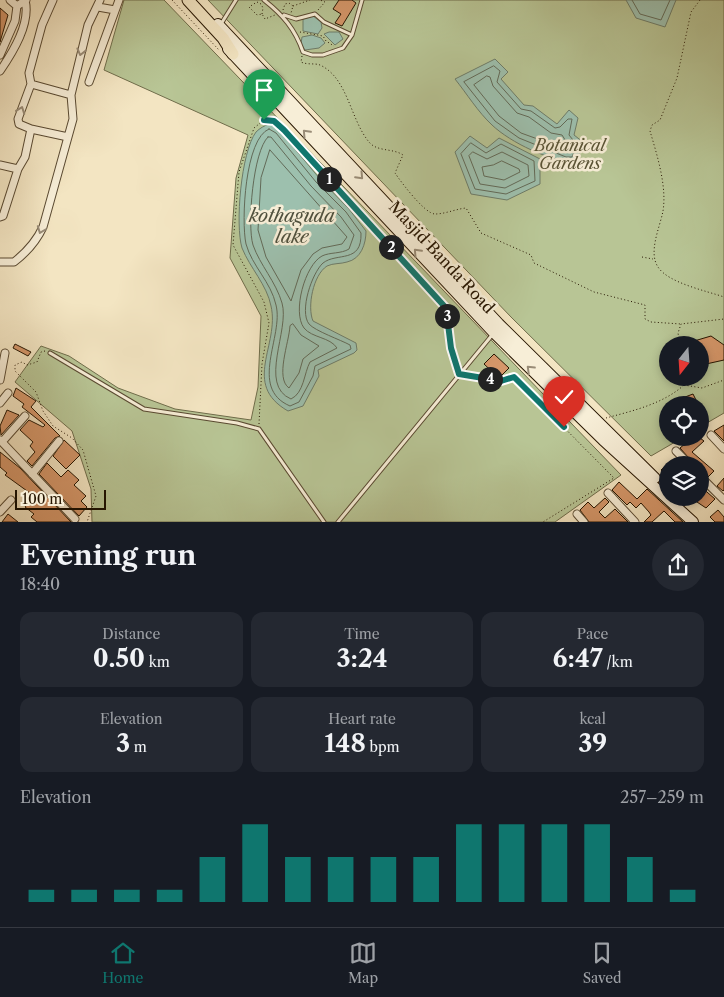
<!DOCTYPE html>
<html lang="en">
<head>
<meta charset="utf-8">
<style>
  :root { --surface:#171b24; --page:#242831; --text:#f1f3f6; --muted:#9ea1a6; --line:#363941; --accent:#0f766e }
  body { margin:0; font-family:"Libre Caslon Text",serif; background:var(--page); color:var(--text); height:100vh; display:flex; flex-direction:column; font-size:19px; white-space:nowrap }
  * { box-sizing:border-box; margin:0 }
  p { font-size:16px; color:var(--muted) }
  .icon { flex:none; width:28px; height:28px; fill:none; stroke:currentColor; stroke-width:2; stroke-linecap:round; stroke-linejoin:round }
  .map { position:relative; height:522px; overflow:hidden }
  .details { display:flex; flex-direction:column; background:var(--surface); flex:1 }
  .details>* { flex:none }
  .needle { width:32px; rotate:197deg }
  .fabs { position:absolute; left:659px; top:336px; display:grid; gap:10px }
  .fabs a { display:grid; place-items:center; width:50px; height:50px; border-radius:50%; background:var(--surface); box-shadow:0 2px 8px #0003; font-size:25px }
  .scale { position:absolute; left:15px; bottom:12px; width:91px; box-sizing:border-box; padding-left:5px; border:2px solid #261501; border-top:0; font-size:14px; line-height:18px; white-space:nowrap; color:#261501; -webkit-text-stroke:4px #f7eed7; paint-order:stroke }
  .pin { position:absolute; display:grid; place-items:center; width:42px; height:42px; color:#fff; margin:-51px -21px; border-radius:50% 50% 50% 0; rotate:-45deg; box-shadow:0 0 5px #0007 }
  .pin .icon { rotate:45deg }
  .km { position:absolute; width:25px; height:25px; margin:-12px; border-radius:50%; background:#222; color:#fff; font-size:14px; line-height:25px; text-align:center }
  .round { display:grid; place-items:center; flex:none; width:52px; height:52px; border-radius:26px; background:var(--page) }
  .summary { display:flex; align-items:center; justify-content:space-between; height:85px; padding:0 20px }
  h1 { font-size:28px; font-weight:700; line-height:38px }
  .stats { display:grid; grid-template-columns:repeat(3,1fr); gap:8px; height:85px; padding:5px 20px }
  .stats div { display:grid; align-content:center; border-radius:12px; background:var(--page); text-align:center }
  .stats b { font-size:25px; font-weight:700 }
  .stats small { font-size:14px; font-weight:400 }
  .stats p { font-size:14px }
  .chart { height:140px; padding:10px 20px }
  .chart p { display:flex; justify-content:space-between }
  .chart svg { width:100%; height:90px; margin-top:5px; stroke:var(--accent); stroke-width:6 }
  .menu { display:flex; justify-content:space-around; align-items:center; height:70px; border-top:1px solid var(--line); background:var(--surface); font-size:14px; color:var(--muted) }
  .menu a { display:grid; justify-items:center; gap:2px }
  .menu .selected { color:var(--accent) }
  .map>svg:first-child { display:block }
  .green { fill:#b8c595; stroke:#6f6d4b; fill-rule:evenodd }
  .water { fill:#9dc0ae; stroke:#6d7c69 }
  .lines { fill:none; stroke-linecap:round; stroke-linejoin:round }
  .shore { stroke:#626a58; stroke-width:1 }
  .building { fill:#d5976a; stroke:#261501 }
  .lane-casing { stroke:#594931; stroke-width:5 }
  .street-casing { stroke:#594931; stroke-width:9 }
  .secondary-casing { stroke:#261501; stroke-width:12 }
  .primary-casing { stroke:#261501; stroke-width:13 }
  .path { stroke:#261501; stroke-width:1; stroke-dasharray:1 2.5; stroke-linecap:butt }
  .lane { stroke:#f7eed7; stroke-width:3 }
  .street { stroke:#f7eed7; stroke-width:7 }
  .secondary { stroke:#f7eed7; stroke-width:10 }
  .primary { stroke:#f3e5c2; stroke-width:11 }
  .oneway { stroke:#998c77 }
  .route-casing { stroke:#fff; stroke-width:10 }
  .route { stroke:#0f766e; stroke-width:6 }
  .labels { text-anchor:middle; dominant-baseline:central; stroke-width:5; stroke-linejoin:round; paint-order:stroke }
  .park-label { font-size:16px; font-style:italic; fill:#595335; stroke:#f7eed7 }
  .street-label { font-size:16px; fill:#261501; stroke:#f7eed7 }
  .water-label { font-size:18px; font-style:italic; fill:#50513e; stroke:#f7eed7 }
</style>
</head>
<body>
<div class="map">
<svg width="724" height="522" viewBox="0 0 724 522">
  <rect width="100%" height="100%" fill="#f3e5c2"/>
  <filter id="stains"><feTurbulence type="fractalNoise" baseFrequency=".004" numOctaves="4"/><feColorMatrix values="0 0 0 0 .2 0 0 0 0 .09 0 0 0 0 .02 0 0 0 .5 -.17"/></filter>
  <radialGradient id="worn" r=".72"><stop offset=".6" stop-color="#630" stop-opacity="0"/><stop offset="1" stop-color="#630" stop-opacity=".3"/></radialGradient>
  <path class="green" d="M124,0H164L621,475L555,522H92L91,489L72,431L15,382L41,346L69,356L118,388L175,409L251,420L258,387L261,316L230,258L236,178L248,135L104,70Z
    M208,0H724V413L700,427V405H668V438H682L651,456L511,317ZM668,345H700V378H668Z"/>
  <path class="water" d="M626,0H676L665,27L636,18Z
    M313,16L321,22L322,28L318,34L303,31V19Z
    M329,32H339L343,39L335,45L324,34Z
    M312,35L321,38L325,43L319,48L305,50L301,44L302,37Z
    M495,59L508,72L501,79L524,105L533,106L557,124L569,110L578,118L574,135L583,142L576,163C550,161 511,143 492,125C478,112 467,94 455,79Z
    M269,124L274,125L279,130L320,179L349,209L366,231C366,244 361,259 347,262C341,264 333,263 327,266C313,275 307,307 313,321L356,343L357,350L354,353L318,370L319,376L303,406L288,411C241,384 280,345 271,306C267,285 250,268 242,248C235,225 241,152 256,132C260,128 264,126 269,124Z
    M470,136L487,148L499,138L540,159V184L507,200L471,194L455,152Z"/>
  <g class="lines">
    <path class="shore" d="M632,0L640,14L661,20L670,0
      M494,66L500,71L497,82L521,109L531,111L555,128L560,127L568,119H572L569,135L577,145L572,157H566L519,138L495,121L464,82Z
      M487,76L490,77L493,86L517,113L529,117L551,133L562,135L569,146L568,150L521,133L499,116L474,85Z
      M269,129L276,133L316,182L346,212L361,233C362,264 337,252 323,263C312,273 299,311 309,324C315,331 341,340 350,345L351,349L315,366L313,376L299,402L290,406C248,388 284,336 276,305C271,282 252,266 246,244C241,221 245,138 269,129Z
      M268,137H271L311,186L341,217L354,235L349,249C341,254 330,252 322,256C305,265 292,312 304,328C312,338 330,337 337,348L310,362C304,373 304,393 291,399C258,385 290,330 282,303C276,282 260,265 253,245C247,225 253,151 268,137Z
      M471,143L486,153L501,144L534,161L535,181L506,194L475,189L461,154Z
      M270,150L347,237L342,244L322,248L313,254L301,270L291,301L266,257L258,230L261,178Z
      M473,152L487,159L502,152L528,165L529,176L505,188L480,184L469,156Z
      M502,161L519,169L520,172L504,180L484,176L482,167L493,165Z
      M293,324L301,335L319,346L303,359L299,373L289,388C275,378 289,343 290,326Z"/>
  </g>
  <path class="building" d="M339,0H352L356,3L342,26L335,23L341,14L333,9Z
    M0,8L8,15L0,42Z
    M711,336L724,345V360L706,364L700,360V345L684,344Z
    M15,344L31,352L28,356L13,348Z
    M494,354L509,368L499,378L484,364Z
    M16,388L36,401L31,407L60,436L55,438L32,466L27,461L35,452L30,446L33,442L20,430L29,420L43,427L45,425L22,407L24,404L13,396Z
    M693,394L696,400L688,404L685,397Z
    M7,410L19,415L1,435L0,426Z
    M724,425V441L714,431Z
    M692,438H700L704,441L692,452L714,471L708,477L700,471V465H695L680,448Z
    M64,440L80,455L66,469L53,456Z
    M0,452L20,468L71,522H37L31,517L34,514L25,507L34,496L5,475L7,473L0,467Z
    M672,460L677,465H668V477L661,470Z
    M47,463L61,477L68,470L79,480L74,485L86,496L81,501L87,507L79,516L39,474Z
    M724,478V490L723,491L717,486Z
    M619,482L637,499L647,489L683,522H675L664,511L652,522H644L651,515L649,512L641,503L636,508L630,502L627,505L612,490Z
    M700,486L715,499L706,508L691,498H700Z
    M605,498L609,502L599,512L605,518L615,509L628,522H589L580,510L588,502L594,508Z
    M718,510L724,517V522H715L710,517Z
    M8,514L18,522H2Z"/>
  <g class="lines">
    <g class="lane-casing">
      <path id="lane" d="M264,0C283,15 295,29 303,52L312,55H323L343,48L352,35L362,0
        M284,15L296,19L315,14L324,22L352,35
        M221,24L236,0
        M50,353L144,409L237,423L259,429L324,522
        M338,522L493,334"/>
    </g>
    <g class="street-casing">
      <path id="street" d="M10,0L17,6
        M53,0L42,25L29,73L31,84L18,119L19,124L31,129L68,137
        M98,7L115,10
        M0,55L15,21L17,6L26,0
        M0,71C13,52 31,23 25,0
        M89,82L119,0
        M31,84L71,95
        M0,165L18,169L25,157L31,129
        M0,217L3,216L18,169
        M0,262H14C27,252 36,242 43,227L73,119L71,95L88,25L100,0
        M0,380L5,353
        M0,403L8,393
        M711,435L724,449
        M0,440L75,519
        M2,442L25,416
        M676,451L690,465
        M32,474L59,441
        M700,476L724,500
        M608,493L635,522
        M0,512L11,500
        M577,514L584,522"/>
    </g>
    <g class="secondary-casing">
      <path id="secondary" d="M218,24L499,324L655,478
        M228,49L494,333L603,440L693,522"/>
    </g>
    <g class="primary-casing">
      <path id="primary" d="M188,0L223,38L233,54"/>
    </g>
    <path class="path" d="M172,0L219,50
      M700,0L691,12L677,78L660,120L652,125L650,131C657,155 667,186 663,211C660,227 648,252 658,267C668,283 707,291 724,297
      M293,6L310,0
      M283,10L285,4L289,3L293,6L291,13
      M318,10L325,2L320,0
      M262,14L263,8L261,4L257,2L249,7L257,15L262,14L265,19L275,15
      M300,32L323,36L326,41L334,46
      M302,56L301,62C307,65 315,63 320,65C348,78 350,119 369,142C377,152 393,148 403,155L395,173C401,182 425,214 435,214C445,214 456,209 466,208L481,233L531,255L534,263L594,292L645,305V319L651,322L681,324
      M383,239L381,253L388,257L401,260
      M642,257L653,259
      M680,345L678,333L681,324L724,319
      M45,351L41,352L37,362L27,365L22,362L15,365V371L36,392L43,411L53,426L72,438L83,450L96,496L87,522
      M466,376L501,381L514,377L614,478L543,522
      M684,385L702,388L724,380
      M606,418C632,411 663,404 684,385V378
      M259,424L262,364L269,323L264,302L233,245L239,172L254,128L264,120L274,121L284,131L446,308L451,348L458,370"/>
    <use href="#lane" class="lane"/>
    <use href="#street" class="street"/>
    <use href="#secondary" class="secondary"/>
    <use href="#primary" class="primary"/>
  </g>
  <defs><path id="oneway-chevron" d="M-2-3.5L2.5 0L-2 3.5" fill="none" stroke-width="1.6" stroke-linecap="round" stroke-linejoin="round" transform="scale(1.25)"/></defs>
  <g class="oneway">
    <use href="#oneway-chevron" transform="translate(81 52) rotate(104)"/>
    <use href="#oneway-chevron" transform="translate(21 110) rotate(-70)"/>
    <use href="#oneway-chevron" transform="translate(306 133) rotate(-133)"/>
    <use href="#oneway-chevron" transform="translate(360 176) rotate(47)"/>
    <use href="#oneway-chevron" transform="translate(41 230) rotate(111)"/>
    <use href="#oneway-chevron" transform="translate(417 252) rotate(-133)"/>
    <use href="#oneway-chevron" transform="translate(530 369) rotate(-136)"/>
  </g>
  <g class="lines">
    <g class="route-casing">
      <path id="route" d="M264,120L274,121L284,130L446,308L451,348L459,374L501,381L514,377L564,427"/>
    </g>
    <use href="#route" class="route"/>
  </g>
  <g class="labels">
    <g class="park-label">
      <text x="570" y="145">Botanical<tspan x="570" dy="18">Gardens</tspan></text>
    </g>
    <g class="street-label">
      <text transform="translate(442 257) rotate(47)">Masjid Banda Road</text>
    </g>
    <g class="water-label">
      <text x="292" y="216">kothaguda<tspan x="292" dy="21">lake</tspan></text>
    </g>
  </g>
  <rect width="100%" height="100%" filter="url(#stains)"/>
  <rect width="100%" height="100%" fill="url(#worn)"/>
</svg>
<div class="fabs">
<a><svg class="needle" viewBox="-14 -14 28 28"><path d="M0-13l5 13h-10z" fill="#e53935"/><path d="M0 13l5-13h-10z" fill="#9ea1a6"/></svg></a>
<a><svg class="icon" aria-label="locate" viewBox="0 0 24 24"><circle cx="12" cy="12" r="6"/><path d="M12 2v4M12 18v4M2 12h4M18 12h4"/></svg></a>
<a><svg class="icon" aria-label="layers" viewBox="0 0 24 24"><path d="M12 4l9 5-9 5-9-5zM3 14l9 5 9-5"/></svg></a>
</div>
<div class="scale">100 m</div>
<div class="pin" style="left:264px;top:120px;background:#1e9e55"><svg class="icon" aria-label="arrive" viewBox="0 0 24 24"><path d="M6 21V4h12l-3 4 3 4H6"/></svg></div>
<div class="pin" style="left:564px;top:427px;background:#d93025"><svg class="icon" aria-label="check" viewBox="0 0 24 24"><path d="M5 12l5 5 9-10"/></svg></div>
<b class="km" style="left:329px;top:179px">1</b>
<b class="km" style="left:391px;top:247px">2</b>
<b class="km" style="left:447px;top:316px">3</b>
<b class="km" style="left:490px;top:379px">4</b>
</div>
<section class="details">
<div class="summary"><div><h1>Evening run</h1><p>18:40</p></div><a class="round"><svg class="icon" aria-label="share" viewBox="0 0 24 24"><path d="M12 15V3M7 8l5-5 5 5M5 13v7h14v-7"/></svg></a></div>
<div class="stats">
<div><p>Distance</p><b>0.50<small> km</small></b></div>
<div><p>Time</p><b>3:24</b></div>
<div><p>Pace</p><b>6:47<small> /km</small></b></div>
</div>
<div class="stats">
<div><p>Elevation</p><b>3<small> m</small></b></div>
<div><p>Heart rate</p><b>148<small> bpm</small></b></div>
<div><p>kcal</p><b>39</b></div>
</div>
<div class="chart"><p><span>Elevation</span>257–259 m</p>
<svg viewBox="0 0 160 44" preserveAspectRatio="none"><path d="M5 44V38M15 44V38M25 44V38M35 44V38M45 44V22M55 44V6M65 44V22M75 44V22M85 44V22M95 44V22M105 44V6M115 44V6M125 44V6M135 44V6M145 44V22M155 44V38"/></svg>
</div>
</section>
<nav class="menu">
<a class="selected"><svg class="icon" aria-label="home" viewBox="0 0 24 24"><path d="M3 11l9-7 9 7M6 9v11h12V9"/></svg>Home</a>
<a><svg class="icon" aria-label="map" viewBox="0 0 24 24"><path d="M3 6l6-2 6 2 6-2v14l-6 2-6-2-6 2zM9 4v14M15 6v14"/></svg>Map</a>
<a><svg class="icon" aria-label="saved" viewBox="0 0 24 24"><path d="M7 4h10v16l-5-4-5 4z"/></svg>Saved</a>
</nav>
</body>
</html>
